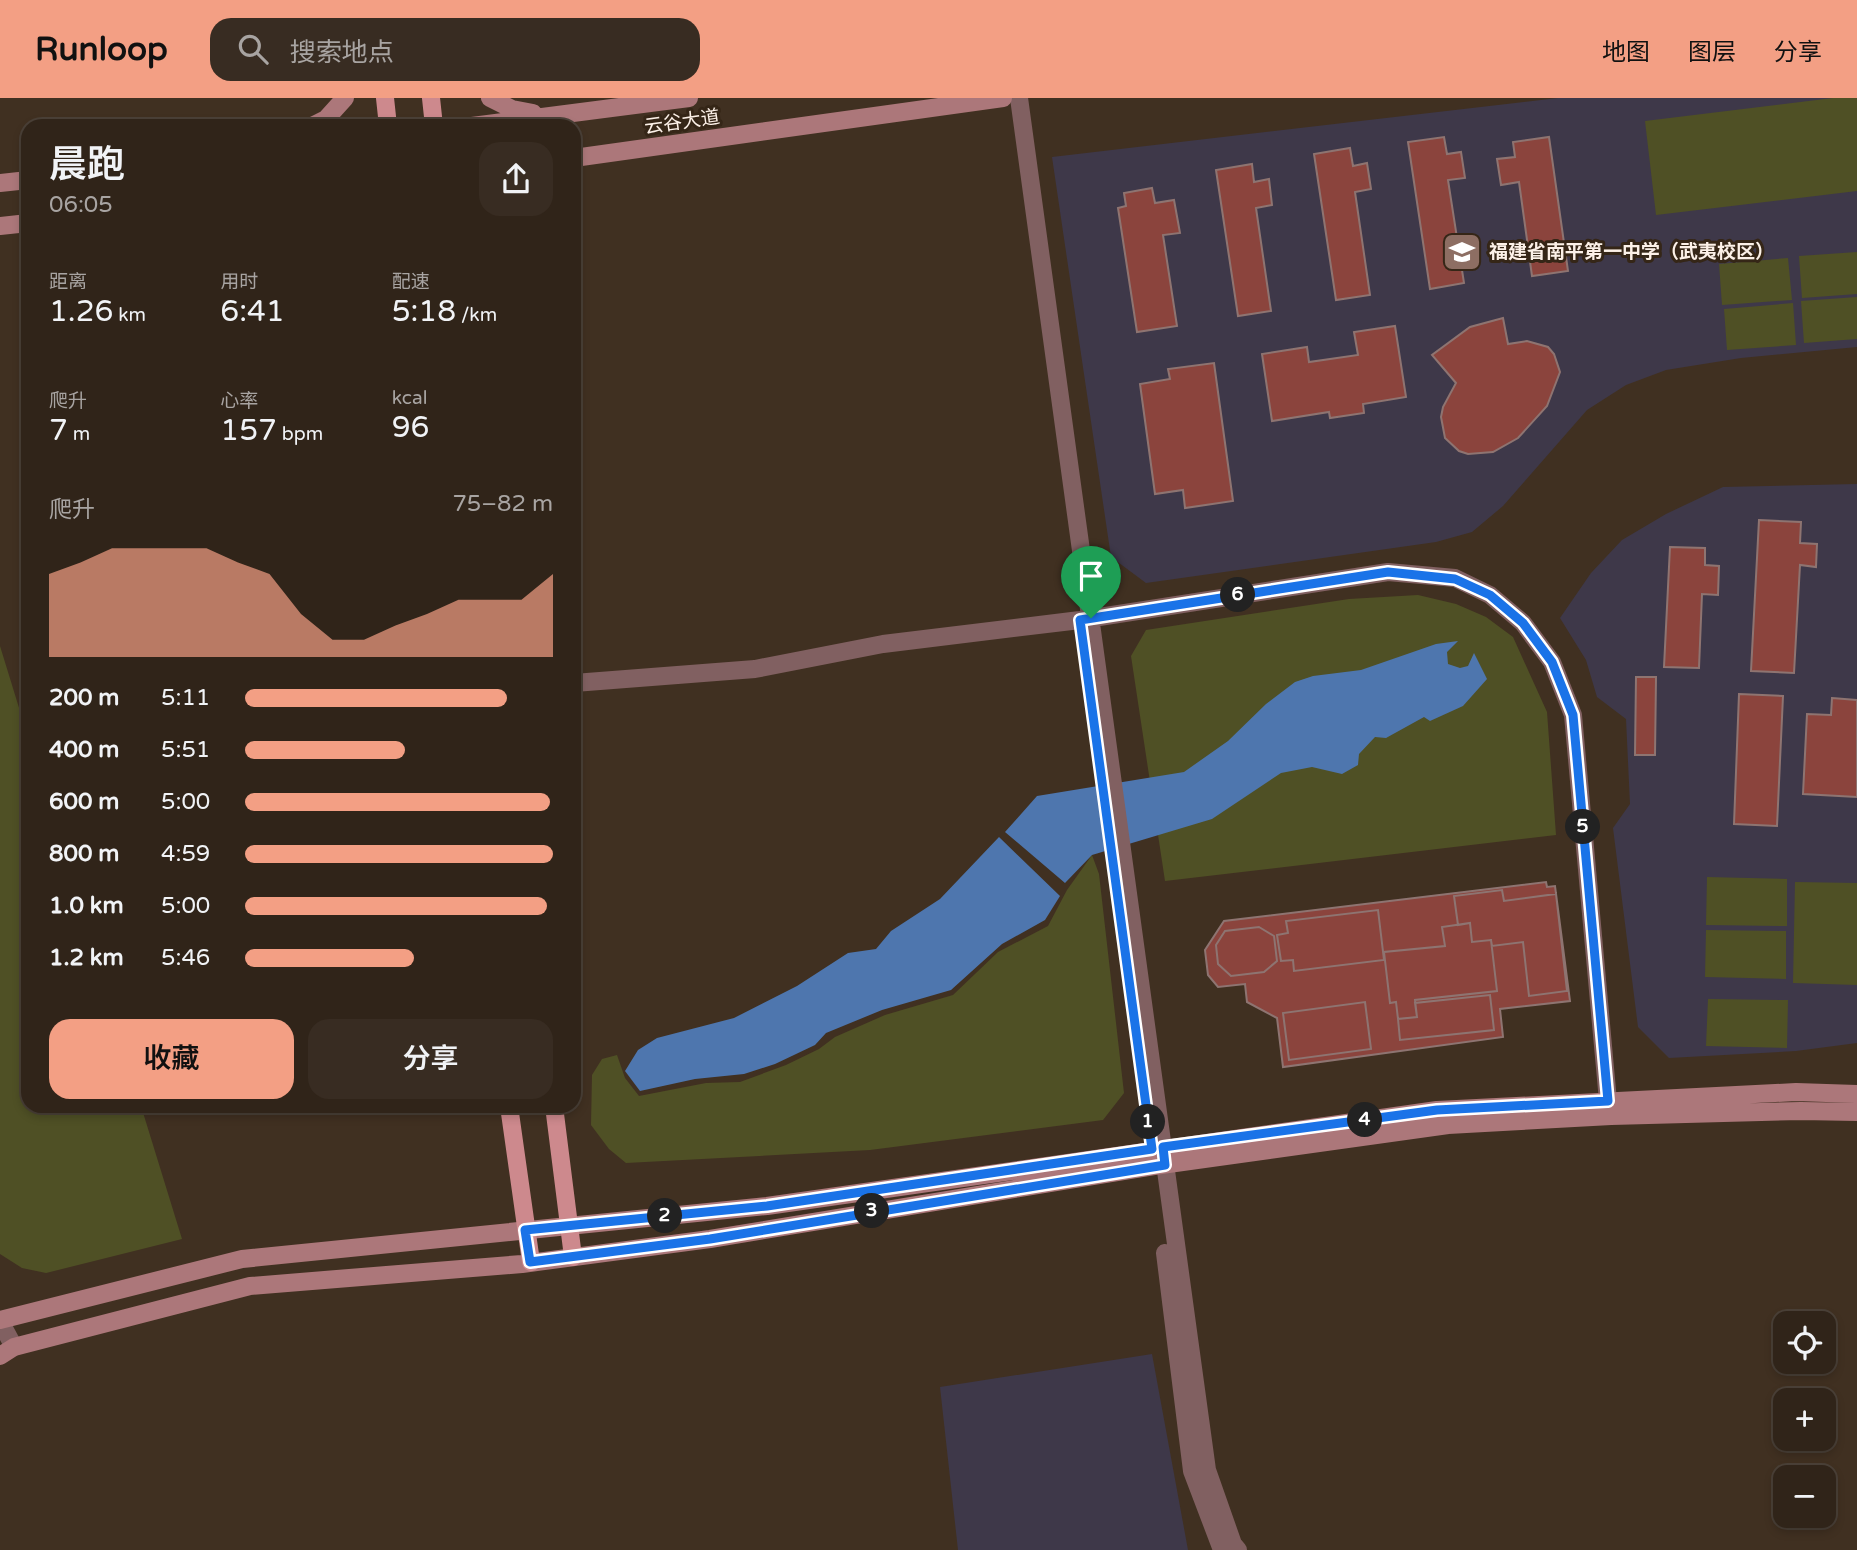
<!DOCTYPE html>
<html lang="zh">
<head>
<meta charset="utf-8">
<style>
  :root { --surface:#302419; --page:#382c22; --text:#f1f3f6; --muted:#a8a4a2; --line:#4b4138; --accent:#f39f84 }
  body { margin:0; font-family:"Varela Round","Noto Sans SC",sans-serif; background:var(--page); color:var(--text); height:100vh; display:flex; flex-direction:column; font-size:26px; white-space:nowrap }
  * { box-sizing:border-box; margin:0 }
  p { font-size:23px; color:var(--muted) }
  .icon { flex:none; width:38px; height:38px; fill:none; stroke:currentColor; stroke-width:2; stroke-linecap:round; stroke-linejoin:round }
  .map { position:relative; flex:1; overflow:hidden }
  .details { position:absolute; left:21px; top:21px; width:560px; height:994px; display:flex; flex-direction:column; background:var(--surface); border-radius:21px; box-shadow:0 4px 10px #0003,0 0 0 2px var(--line) }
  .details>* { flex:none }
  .tools { position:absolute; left:1773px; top:1213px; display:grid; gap:14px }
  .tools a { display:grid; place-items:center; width:63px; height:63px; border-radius:14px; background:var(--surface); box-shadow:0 4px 10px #0003,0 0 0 2px var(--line); font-size:35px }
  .pin { position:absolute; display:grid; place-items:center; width:60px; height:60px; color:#fff; margin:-72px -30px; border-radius:50% 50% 50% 0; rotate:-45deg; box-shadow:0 0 7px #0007 }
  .pin .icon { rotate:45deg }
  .km { position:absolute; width:35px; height:35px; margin:-18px; border-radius:50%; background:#222; color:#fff; font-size:19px; line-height:35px; text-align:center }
  .round { display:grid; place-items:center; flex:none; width:74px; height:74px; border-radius:21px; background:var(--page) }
  .summary { display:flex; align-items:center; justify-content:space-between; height:119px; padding:0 28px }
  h1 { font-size:38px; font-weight:600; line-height:52px }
  .metrics { display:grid; grid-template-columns:repeat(3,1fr); gap:10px; height:119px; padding:7px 28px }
  .metrics div { display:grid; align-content:center }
  .metrics b { font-size:30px; font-weight:600 }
  .metrics small { font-size:19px; font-weight:400 }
  .metrics p { font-size:19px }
  .chart { height:196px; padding:14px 28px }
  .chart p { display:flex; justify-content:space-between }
  .chart svg { width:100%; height:126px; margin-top:7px; fill:var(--accent); opacity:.7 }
  .button { display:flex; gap:14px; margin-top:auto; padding:14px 28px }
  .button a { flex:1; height:80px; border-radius:21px; background:var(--accent); color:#111; font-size:28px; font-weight:600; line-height:80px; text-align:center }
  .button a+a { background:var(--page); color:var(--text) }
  ul { padding:0 28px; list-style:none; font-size:23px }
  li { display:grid; grid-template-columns:112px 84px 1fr; align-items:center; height:52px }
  li i { height:18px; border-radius:9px; background:var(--accent) }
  header { display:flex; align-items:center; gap:42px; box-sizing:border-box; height:98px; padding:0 35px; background:var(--accent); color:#111 }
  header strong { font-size:33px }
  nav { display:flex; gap:38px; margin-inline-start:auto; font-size:24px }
  .search { width:490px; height:63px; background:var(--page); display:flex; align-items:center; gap:18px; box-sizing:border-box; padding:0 24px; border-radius:21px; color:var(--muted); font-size:26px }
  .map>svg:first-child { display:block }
  .education { fill:#3e3849 }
  .green { fill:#4f5025 }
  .water { fill:#4e76ae }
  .building { fill:#8b443d; stroke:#8e7471; stroke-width:2 }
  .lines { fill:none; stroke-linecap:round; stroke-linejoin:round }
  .tertiary { stroke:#816061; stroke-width:18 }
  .secondary { stroke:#ac777a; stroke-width:18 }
  .primary { stroke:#cd898d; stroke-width:18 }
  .route-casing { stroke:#fff; stroke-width:14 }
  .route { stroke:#1a73e8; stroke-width:9 }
  .labels { text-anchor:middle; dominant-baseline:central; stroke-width:6; stroke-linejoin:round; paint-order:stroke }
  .street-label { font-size:19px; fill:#fcf1e8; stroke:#352617 }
  .poi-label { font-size:19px; font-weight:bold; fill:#fcf1e8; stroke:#352617; text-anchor:start }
</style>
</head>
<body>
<header>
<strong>Runloop</strong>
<div class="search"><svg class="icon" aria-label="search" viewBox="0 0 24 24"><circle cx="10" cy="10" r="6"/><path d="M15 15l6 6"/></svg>搜索地点</div>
<nav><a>地图</a><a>图层</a><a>分享</a></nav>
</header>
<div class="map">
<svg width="1857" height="1452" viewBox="0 0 1857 1452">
  <rect width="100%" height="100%" fill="#403021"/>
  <path class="education" d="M1558,0H1857V249L1741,260L1666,272L1626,287L1587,312L1503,408L1472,434L1436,444L1146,485L1111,459L1052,59Z
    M1857,386V945L1796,953L1669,960L1638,929L1613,730L1630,706L1626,621L1597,599L1586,562L1560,520L1591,475L1622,442L1666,416L1723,389Z
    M1152,1256L1188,1452H958L940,1289Z"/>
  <path class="green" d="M1833,0H1857V93L1656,117L1645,23Z
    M1857,154V196L1802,200L1799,158Z
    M1788,160L1792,202L1722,207L1719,166Z
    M1857,199V241L1804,245L1801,203Z
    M1793,205L1796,247L1727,252L1724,211Z
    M1418,497L1456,506L1486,519L1513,539L1547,614L1556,737L1165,783L1131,558L1146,532L1349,501Z
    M0,548L28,639V1008H141L182,1141L46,1175L22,1170L0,1156Z
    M1092,757L1099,776L1124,995L1103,1022L870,1052L626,1065L609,1051L591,1027L592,977L602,961L617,957L625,980L639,998L706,985L740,984L786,967L819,951L835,939L885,917L953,897L998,854L1048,828L1067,792Z
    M1707,779L1787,781V828L1706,827Z
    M1795,784L1857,785V887L1793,885Z
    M1706,832L1786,833V881L1705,879Z
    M1708,901L1788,902L1787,950L1706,948Z"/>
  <path class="water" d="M1458,543L1447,554L1448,566L1460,570L1468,568L1474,555L1487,581L1463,608L1430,623L1424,619L1386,640L1375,639L1359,656L1358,667L1342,676L1312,669L1281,675L1212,721L1092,757L1065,785L1005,734L1037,698L1184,674L1228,643L1266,606L1295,584L1313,578L1361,572L1436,546Z
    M999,739L1060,798L1045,822L1002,846L951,892L882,912L826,935L815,947L775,966L744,976L695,981L640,993L625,973L638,952L657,940L734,920L797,888L848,855L876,851L891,833L940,801Z"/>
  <path class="building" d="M1444,39L1447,56L1461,54L1465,80L1448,82L1464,185L1430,191L1408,44Z
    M1549,39L1568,173L1532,178L1519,84L1501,87L1497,61L1515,59L1513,44Z
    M1350,50L1353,68L1367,65L1371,91L1355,94L1370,197L1336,202L1314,56Z
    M1252,66L1254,84L1269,81L1272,107L1256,110L1271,213L1238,218L1216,72Z
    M1152,90L1155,105L1174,102L1180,135L1163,137L1177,228L1137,234L1118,110L1126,108L1124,95Z
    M1503,220L1508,246L1527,243L1548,249L1554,256L1560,274L1547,308L1518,340L1493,354L1468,356L1459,353L1445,340L1441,319L1443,309L1456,285L1432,257L1470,229Z
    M1395,228L1406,299L1363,306L1364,315L1330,320L1329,314L1272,323L1262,256L1307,249L1309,264L1358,257L1354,234Z
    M1214,265L1233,403L1185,410L1183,392L1155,396L1140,286L1170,281L1168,271Z
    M1759,422L1801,424L1800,445L1817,446L1816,469L1800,467L1794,575L1751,573Z
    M1670,449L1705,450V467L1719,468L1718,497L1702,496L1699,570L1664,569Z
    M1636,579H1656L1655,657H1635Z
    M1739,596L1783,598L1777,728L1734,726Z
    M1832,600L1857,602V699L1803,696L1807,616L1831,617Z
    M1546,784L1547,789L1555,788L1570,903L1500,911L1503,939L1283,969L1277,920L1247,904L1245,886L1218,889L1208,877L1205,852L1224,823Z
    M1502,792L1504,803L1556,796L1567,893L1529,898L1523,844L1492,848L1491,842L1472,844L1470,825L1458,827L1454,798Z
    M1378,812L1384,862L1294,873L1293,862L1281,863L1277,837L1288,835L1286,823Z
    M1470,825L1472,844L1491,842L1497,893L1415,902L1417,919L1398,921L1396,904L1390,905L1384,854L1445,848L1442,829Z
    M1259,829L1274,838L1277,863L1264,874L1231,878L1218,866L1216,847L1225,833Z
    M1490,897L1494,932L1400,942L1398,921L1417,919L1415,905Z
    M1365,904L1371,951L1289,962L1283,915Z"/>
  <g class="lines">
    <path class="tertiary" d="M1019,0L1207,1372L1233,1446L1238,1452
      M574,585L755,571L883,546L1080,522L1388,474L1455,480L1490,497L1523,525L1552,564L1573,617L1608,1003
      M1165,1155L1192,1373L1222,1452
      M0,1223L14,1249"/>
    <path class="secondary" d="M490,0L512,11L533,15
      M312,28L326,21L345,0
      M472,28L689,0
      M574,60L1003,0
      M0,85L28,82
      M0,128L28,125
      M0,1222L242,1161L767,1108L1437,1012L1796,994L1857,996
      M0,1258L14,1249L250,1188L522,1166L710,1141L1154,1068L1448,1027L1611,1018L1801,1013L1857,1014"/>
    <path class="primary" d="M385,0L388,28
      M431,0L434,28
      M509,1008L531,1164
      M554,1008L573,1159"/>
  </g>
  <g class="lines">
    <g class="route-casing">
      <path id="route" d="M1388,474L1455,481L1490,497L1523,525L1552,564L1573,617L1608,1003L1437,1012L1163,1049L1165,1067L710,1141L530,1164L525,1132L767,1108L1152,1051L1080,522Z"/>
    </g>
    <use href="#route" class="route"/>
  </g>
  <defs>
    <g id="school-square" transform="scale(2.0125)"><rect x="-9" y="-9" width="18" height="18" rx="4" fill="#8d6e63" stroke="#352617"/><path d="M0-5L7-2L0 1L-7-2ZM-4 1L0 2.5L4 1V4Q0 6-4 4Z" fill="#fff"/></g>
  </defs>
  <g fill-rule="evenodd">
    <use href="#school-square" x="1462" y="154"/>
  </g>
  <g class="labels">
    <g class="street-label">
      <text transform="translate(682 24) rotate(-8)">云谷大道</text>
    </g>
    <g class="poi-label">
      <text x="1489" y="154">福建省南平第一中学（武夷校区）</text>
    </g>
  </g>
</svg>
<div class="tools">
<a><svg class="icon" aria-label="locate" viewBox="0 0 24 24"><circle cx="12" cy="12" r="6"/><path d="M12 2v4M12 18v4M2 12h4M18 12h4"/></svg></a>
<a>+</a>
<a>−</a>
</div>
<div class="pin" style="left:1091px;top:520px;background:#1e9e55"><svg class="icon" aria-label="arrive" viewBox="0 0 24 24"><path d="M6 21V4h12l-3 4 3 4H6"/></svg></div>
<b class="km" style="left:1148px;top:1024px">1</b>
<b class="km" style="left:665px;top:1118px">2</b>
<b class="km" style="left:872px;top:1113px">3</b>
<b class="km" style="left:1365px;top:1022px">4</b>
<b class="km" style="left:1583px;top:729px">5</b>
<b class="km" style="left:1238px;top:497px">6</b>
<section class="details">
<div class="summary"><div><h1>晨跑</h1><p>06:05</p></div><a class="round"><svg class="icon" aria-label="share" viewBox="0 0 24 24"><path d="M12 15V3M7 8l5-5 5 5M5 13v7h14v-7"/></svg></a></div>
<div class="metrics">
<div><p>距离</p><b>1.26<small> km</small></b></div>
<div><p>用时</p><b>6:41</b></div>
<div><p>配速</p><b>5:18<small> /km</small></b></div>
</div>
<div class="metrics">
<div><p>爬升</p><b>7<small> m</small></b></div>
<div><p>心率</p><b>157<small> bpm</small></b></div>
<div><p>kcal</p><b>96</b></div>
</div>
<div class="chart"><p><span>爬升</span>75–82 m</p>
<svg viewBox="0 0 160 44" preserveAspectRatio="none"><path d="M0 44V15L10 11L20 6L30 6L40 6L50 6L60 11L70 15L80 29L90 38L100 38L110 33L120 29L130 24L140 24L150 24L160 15V44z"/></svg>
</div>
<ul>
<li><b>200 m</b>5:11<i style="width:85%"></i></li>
<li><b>400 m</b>5:51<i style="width:52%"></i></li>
<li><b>600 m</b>5:00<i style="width:99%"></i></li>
<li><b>800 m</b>4:59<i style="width:100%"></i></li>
<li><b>1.0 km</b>5:00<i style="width:98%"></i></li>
<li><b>1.2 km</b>5:46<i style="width:55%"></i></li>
</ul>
<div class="button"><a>收藏</a><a>分享</a></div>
</section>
</div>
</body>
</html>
